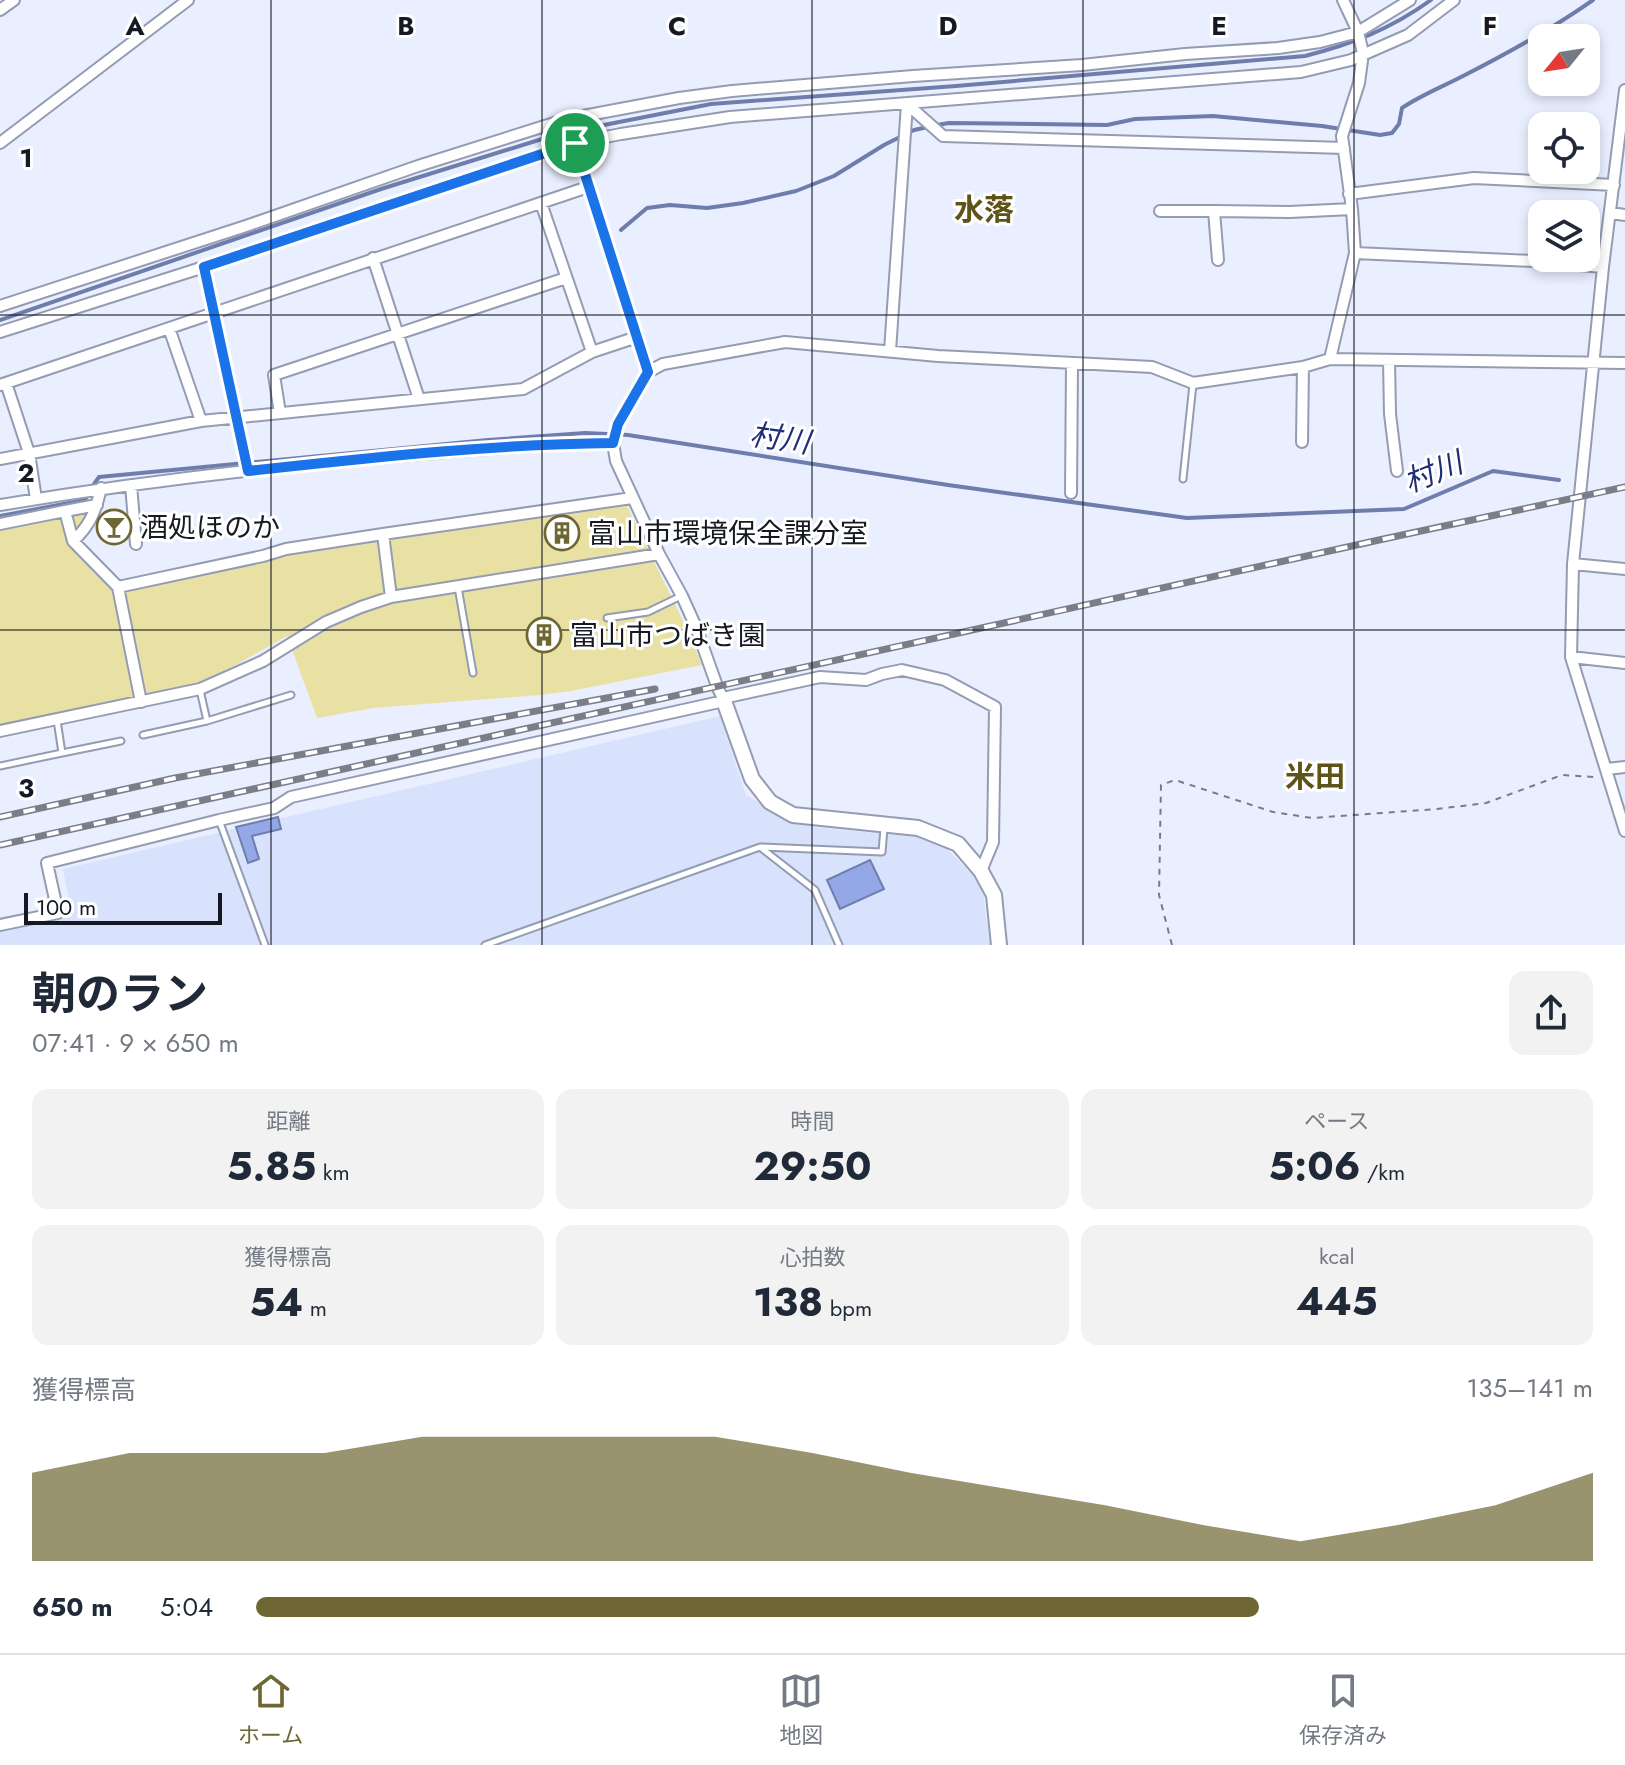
<!DOCTYPE html>
<html lang="ja">
<head>
<meta charset="utf-8">
<style>
  :root { --surface:#fff; --page:#f2f2f3; --text:#1f2937; --muted:#747a83; --line:#e0e1e3; --accent:#6f6733 }
  body { margin:0; font-family:Jost,"Noto Sans JP",sans-serif; background:var(--page); color:var(--text); height:100vh; display:flex; flex-direction:column; font-size:30px; white-space:nowrap }
  * { box-sizing:border-box; margin:0 }
  p { font-size:26px; color:var(--muted) }
  .icon { flex:none; width:44px; height:44px; fill:none; stroke:currentColor; stroke-width:2; stroke-linecap:round; stroke-linejoin:round }
  .map { position:relative; height:945px; overflow:hidden }
  .drawer { display:flex; flex-direction:column; background:var(--surface); flex:1 }
  .drawer>* { flex:none }
  .needle { width:52px; rotate:240deg }
  .buttons { position:absolute; left:1528px; top:24px; display:grid; gap:16px }
  .buttons a { display:grid; place-items:center; width:72px; height:72px; border-radius:16px; background:var(--surface); box-shadow:0 4px 12px #0003; font-size:40px }
  .scale { position:absolute; left:24px; bottom:20px; width:198px; box-sizing:border-box; padding-left:8px; border:4px solid #161922; border-top:0; font-size:22px; line-height:28px; white-space:nowrap; color:#161922; -webkit-text-stroke:6px #fff; paint-order:stroke }
  .pin { position:absolute; display:grid; place-items:center; width:68px; height:68px; color:#fff; margin:-34px; border:4px solid #fff; border-radius:50%; box-shadow:0 2px 8px #0007 }
  .round { display:grid; place-items:center; flex:none; width:84px; height:84px; border-radius:16px; background:var(--page) }
  .headline { display:flex; align-items:center; justify-content:space-between; height:136px; padding:0 32px }
  h1 { font-size:44px; font-weight:700; line-height:60px }
  .figures { display:grid; grid-template-columns:repeat(3,1fr); gap:12px; height:136px; padding:8px 32px }
  .figures div { display:grid; align-content:center; border-radius:16px; background:var(--page); text-align:center }
  .figures b { font-size:40px; font-weight:700 }
  .figures small { font-size:22px; font-weight:400 }
  .figures p { font-size:22px }
  .chart { height:224px; padding:16px 32px }
  .chart p { display:flex; justify-content:space-between }
  .chart svg { width:100%; height:144px; margin-top:8px; fill:var(--accent); opacity:.7 }
  ul { padding:0 32px; list-style:none; font-size:26px }
  li { display:grid; grid-template-columns:128px 96px 1fr; align-items:center; height:60px }
  li i { height:20px; border-radius:10px; background:var(--accent) }
  .menu { display:flex; justify-content:space-around; align-items:center; height:112px; border-top:2px solid var(--line); background:var(--surface); font-size:22px; color:var(--muted) }
  .menu a { display:grid; justify-items:center; gap:4px }
  .menu .on { color:var(--accent) }
  .map>svg:first-child { display:block }
  .built { fill:#d9e2fc }
  .green { fill:#e9e0a4 }
  .water { fill:#94a8e7; stroke:#6e7dac; stroke-width:2 }
  .lines { fill:none; stroke-linecap:round; stroke-linejoin:round }
  .stream { stroke:#6e7dac; stroke-width:4 }
  .lane-casing { stroke:#949cb3; stroke-width:9 }
  .street-casing { stroke:#949cb3; stroke-width:14 }
  .secondary-casing { stroke:#949cb3; stroke-width:18 }
  .path { stroke:#787c88; stroke-width:2; stroke-dasharray:6 6; stroke-linecap:butt }
  .lane { stroke:#fff; stroke-width:5 }
  .street { stroke:#fff; stroke-width:10 }
  .secondary { stroke:#fff; stroke-width:14 }
  .rail-casing { stroke:#797e89; stroke-width:7 }
  .rail { stroke:#fff; stroke-width:4; stroke-dasharray:12; stroke-linecap:butt }
  .route-casing { stroke:#fff; stroke-width:16 }
  .route { stroke:#1a73e8; stroke-width:10 }
  .grid { fill:none; stroke:#161922; stroke-width:2; stroke-opacity:0.55 }
  .labels { text-anchor:middle; dominant-baseline:central; stroke-width:6; stroke-linejoin:round; paint-order:stroke }
  .poi-label { font-size:28px; fill:#161922; stroke:#fff; text-anchor:start }
  .neighbourhood-label { font-size:30px; font-weight:bold; fill:#5e5417; stroke:#fff }
  .water-label { font-size:30px; font-style:italic; fill:#202e76; stroke:#fff }
  .grid-label { font-size:26px; text-anchor:middle; font-weight:bold; fill:#161922; stroke:#fff; stroke-width:6; stroke-linejoin:round; paint-order:stroke }
</style>
</head>
<body>
<div class="map">
<svg width="1625" height="945" viewBox="0 0 1625 945">
  <rect width="100%" height="100%" fill="#e9effe"/>
  <path class="built" d="M720,716L746,795L782,816L813,827L917,837L946,848L972,874L983,893L990,945H0V929L71,912L63,869Z"/>
  <path class="green" d="M625,502L684,623L702,665L571,691L540,695L373,708L317,718L287,636L230,668L189,686L0,725V527L90,510L72,546L116,593L291,553Z"/>
  <path class="water" d="M278,817L281,829L252,836L259,859L248,863L236,827Z
    M870,860L884,889L840,909L827,880Z"/>
  <g class="lines">
    <path class="stream" d="M937,125L949,123L1107,125L1135,119L1213,116L1322,126L1380,135L1392,133L1399,124L1402,108C1421,95 1442,87 1463,76C1508,53 1552,29 1593,0
      M621,230L647,208L670,205L707,208L743,203L796,191L834,176L884,145L914,130L928,127
      M0,320L381,189L558,134L711,104L956,86L1305,56C1352,44 1391,29 1431,0
      M92,487L99,477L488,440L585,433L628,435L948,485L1187,518L1404,509L1493,471L1559,480
      M0,516L85,500L88,494"/>
    <g class="lane-casing">
      <path id="lane" d="M1183,479L1193,384
        M458,587L473,673
        M607,618L648,612L681,596
        M207,721L291,695
        M143,735L207,721L200,690
        M62,753L121,741
        M0,766L62,753L57,720
        M219,820L265,945
        M761,847L882,852L884,828
        M485,945L760,847L815,890L839,945"/>
    </g>
    <g class="street-casing">
      <path id="street" d="M0,10L14,0
        M1625,90L1603,267L1573,564L1571,657L1625,831
        M567,119L679,98L732,91L913,76L1082,65L1185,54L1278,48L1320,42L1358,32L1410,0
        M0,143L188,0
        M1349,194L1474,178L1614,185
        M541,203L592,352
        M1160,211H1214
        M1611,213L1625,215
        M1355,253L1533,261L1603,267
        M373,258L419,399
        M1218,260L1214,211L1290,212L1352,209
        M0,306L246,226L418,166L567,119L575,143L204,267
        M169,328L201,421
        M0,332L204,267L248,471
        M890,351L907,104L943,136L1344,148
        M1330,359L1355,253L1352,209L1342,136L1359,83L1363,53L1358,32L1343,0
        M1389,360L1390,414L1397,471
        M648,372L575,143L621,134L730,117L1301,72L1351,60L1408,35L1454,0
        M6,383L29,453L36,499
        M0,385L588,187
        M280,413L274,375L566,278
        M1302,442L1303,367
        M0,459L201,421L523,389L592,352L637,337
        M131,485L136,544
        M101,488C96,510 90,526 73,541L118,587
        M1071,493L1072,363
        M0,505C132,483 266,467 400,456C471,450 541,444 613,443
        M0,524L65,511
        M73,541L65,511L97,505
        M1573,564L1625,569
        M391,597L383,534L632,498
        M1571,657L1625,663
        M723,698L820,677L866,680L882,674L902,670L945,680L995,707L993,842L981,871
        M141,702L118,587L263,556L286,549L383,534
        M0,731L200,689L263,661L326,622L361,607L391,597L659,554
        M1607,769L1625,767
        M0,925L58,913L47,863L219,820L274,808L291,797L724,701L717,686L696,627L682,596L659,554L616,461L613,443L618,424L648,372L663,364L785,342L938,356L1152,367L1193,383L1303,367L1330,359L1625,363"/>
    </g>
    <g class="secondary-casing">
      <path id="secondary" d="M724,701L752,779L770,802L793,815L918,828L958,844L981,871L994,895L999,945"/>
    </g>
    <path class="path" d="M1172,945L1159,895L1161,785L1175,780L1273,812L1312,818L1437,809L1486,803L1562,775L1595,777"/>
    <use href="#lane" class="lane"/>
    <use href="#street" class="street"/>
    <use href="#secondary" class="secondary"/>
    <g class="rail-casing">
      <path id="rail" d="M0,817L175,778L655,689
        M0,845L1379,540L1625,487"/>
    </g>
    <use href="#rail" class="rail"/>
  </g>
  <g class="lines">
    <g class="route-casing">
      <path id="route" d="M575,143L648,372L618,424L613,443C491,444 369,458 248,471L204,267Z"/>
    </g>
    <use href="#route" class="route"/>
  </g>
  <path class="grid" d="M271,0V945M542,0V945M812,0V945M1083,0V945M1354,0V945M0,315H1625M0,630H1625"/>
  <defs>
    <g id="bar-ring" transform="scale(1.8)"><circle r="9.5" fill="#fff" stroke="#6f6733" stroke-width="1.5"/><path d="M-6-5H6L.8 .8V4.5H3.5V6h-7V4.5H-.8V.8Z" fill="#6f6733"/></g>
    <g id="building-ring" transform="scale(1.8)"><circle r="9.5" fill="#fff" stroke="#6f6733" stroke-width="1.5"/><path d="M-4-6H4V6H1V3H-1V6H-4ZM-2.5-4.3h1.7v1.8h-1.7ZM.8-4.3h1.7v1.8H.8ZM-2.5-1h1.7V.8h-1.7ZM.8-1h1.7V.8H.8Z" fill="#6f6733"/></g>
  </defs>
  <g fill-rule="evenodd">
    <use href="#bar-ring" x="114" y="527"/>
    <use href="#building-ring" x="562" y="533"/>
    <use href="#building-ring" x="544" y="635"/>
  </g>
  <g class="labels">
    <g class="poi-label">
      <text x="140" y="527">酒処ほのか</text>
      <text x="588" y="533">富山市環境保全課分室</text>
      <text x="570" y="635">富山市つばき園</text>
    </g>
    <g class="neighbourhood-label">
      <text x="984" y="209">水落</text>
      <text x="1315" y="776">米田</text>
    </g>
    <g class="water-label">
      <text transform="translate(780 438) rotate(8)">村川</text>
      <text transform="translate(1433 472) rotate(-22)">村川</text>
    </g>
  </g>
  <g class="grid-label">
    <text x="135" y="35">A</text>
    <text x="406" y="35">B</text>
    <text x="677" y="35">C</text>
    <text x="948" y="35">D</text>
    <text x="1219" y="35">E</text>
    <text x="1490" y="35">F</text>
    <text x="26" y="167">1</text>
    <text x="26" y="482">2</text>
    <text x="26" y="797">3</text>
  </g>
</svg>
<div class="buttons">
<a><svg class="needle" viewBox="-14 -14 28 28"><path d="M0-13l5 13h-10z" fill="#e53935"/><path d="M0 13l5-13h-10z" fill="#747a83"/></svg></a>
<a><svg class="icon" aria-label="locate" viewBox="0 0 24 24"><circle cx="12" cy="12" r="6"/><path d="M12 2v4M12 18v4M2 12h4M18 12h4"/></svg></a>
<a><svg class="icon" aria-label="layers" viewBox="0 0 24 24"><path d="M12 4l9 5-9 5-9-5zM3 14l9 5 9-5"/></svg></a>
</div>
<div class="scale">100 m</div>
<div class="pin" style="left:575px;top:143px;background:#1e9e55"><svg class="icon" aria-label="arrive" viewBox="0 0 24 24"><path d="M6 21V4h12l-3 4 3 4H6"/></svg></div>
</div>
<section class="drawer">
<div class="headline"><div><h1>朝のラン</h1><p>07:41 · 9 × 650 m</p></div><a class="round"><svg class="icon" aria-label="share" viewBox="0 0 24 24"><path d="M12 15V3M7 8l5-5 5 5M5 13v7h14v-7"/></svg></a></div>
<div class="figures">
<div><p>距離</p><b>5.85<small> km</small></b></div>
<div><p>時間</p><b>29:50</b></div>
<div><p>ペース</p><b>5:06<small> /km</small></b></div>
</div>
<div class="figures">
<div><p>獲得標高</p><b>54<small> m</small></b></div>
<div><p>心拍数</p><b>138<small> bpm</small></b></div>
<div><p>kcal</p><b>445</b></div>
</div>
<div class="chart"><p><span>獲得標高</span>135–141 m</p>
<svg viewBox="0 0 160 44" preserveAspectRatio="none"><path d="M0 44V17L10 11L20 11L30 11L40 6L50 6L60 6L70 6L80 11L90 17L100 22L110 27L120 33L130 38L140 33L150 27L160 17V44z"/></svg>
</div>
<ul>
<li><b>650 m</b>5:04<i style="width:75%"></i></li>
</ul>
</section>
<nav class="menu">
<a class="on"><svg class="icon" aria-label="home" viewBox="0 0 24 24"><path d="M3 11l9-7 9 7M6 9v11h12V9"/></svg>ホーム</a>
<a><svg class="icon" aria-label="map" viewBox="0 0 24 24"><path d="M3 6l6-2 6 2 6-2v14l-6 2-6-2-6 2zM9 4v14M15 6v14"/></svg>地図</a>
<a><svg class="icon" aria-label="saved" viewBox="0 0 24 24"><path d="M7 4h10v16l-5-4-5 4z"/></svg>保存済み</a>
</nav>
</body>
</html>
